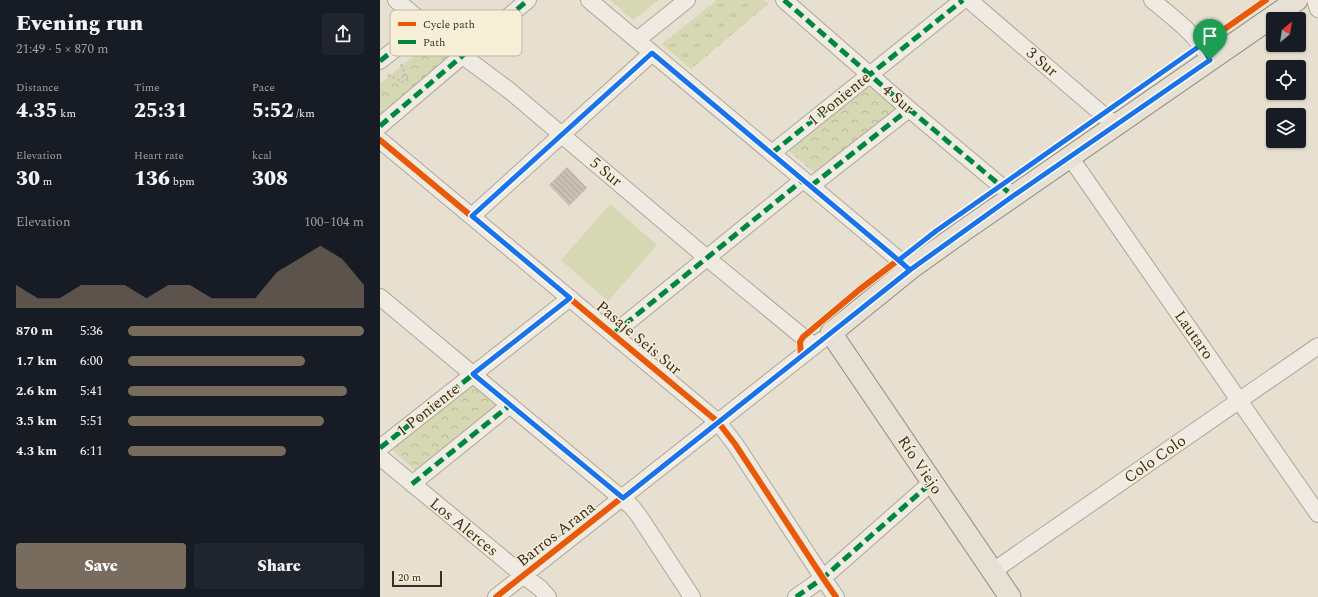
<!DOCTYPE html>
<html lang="en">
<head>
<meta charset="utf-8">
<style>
  :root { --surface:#171b24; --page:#20242c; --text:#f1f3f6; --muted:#9ea1a6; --accent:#786c5e }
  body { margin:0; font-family:Spectral,serif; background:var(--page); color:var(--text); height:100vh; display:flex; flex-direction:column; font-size:15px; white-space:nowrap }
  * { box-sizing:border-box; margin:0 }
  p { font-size:13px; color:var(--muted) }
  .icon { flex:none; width:22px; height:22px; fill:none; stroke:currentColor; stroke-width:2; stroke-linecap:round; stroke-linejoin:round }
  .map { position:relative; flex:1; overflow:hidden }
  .details { display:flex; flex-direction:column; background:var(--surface); width:380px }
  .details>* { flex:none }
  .needle { width:26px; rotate:30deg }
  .buttons { position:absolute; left:886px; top:12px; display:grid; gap:8px }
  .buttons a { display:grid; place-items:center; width:40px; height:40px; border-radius:4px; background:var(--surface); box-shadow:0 1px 3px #0004; font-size:20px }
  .scale { position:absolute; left:12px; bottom:10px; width:50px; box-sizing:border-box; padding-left:4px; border:2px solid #3d2e20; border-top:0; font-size:11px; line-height:14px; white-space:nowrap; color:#3d2e20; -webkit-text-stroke:3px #f7eed8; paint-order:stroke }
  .pin { position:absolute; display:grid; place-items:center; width:34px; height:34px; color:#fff; margin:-41px -17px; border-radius:50% 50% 50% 0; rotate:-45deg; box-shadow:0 0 4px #0007 }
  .pin .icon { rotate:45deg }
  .round { display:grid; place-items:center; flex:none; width:42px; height:42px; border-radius:4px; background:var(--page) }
  .summary { display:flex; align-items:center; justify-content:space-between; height:68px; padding:0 16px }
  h1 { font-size:22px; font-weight:800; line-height:30px }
  .metrics { display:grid; grid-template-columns:repeat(3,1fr); gap:6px; height:68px; padding:4px 16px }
  .metrics div { display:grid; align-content:center }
  .metrics b { font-size:20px; font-weight:800 }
  .metrics small { font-size:11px; font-weight:400 }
  .metrics p { font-size:11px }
  .chart { height:112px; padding:8px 16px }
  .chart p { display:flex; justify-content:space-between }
  .chart svg { width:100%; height:72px; margin-top:4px; fill:var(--accent); opacity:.7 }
  .action { display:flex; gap:8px; margin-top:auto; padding:8px 16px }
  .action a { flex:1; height:46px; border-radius:4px; background:var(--accent); color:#fff; font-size:16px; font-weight:800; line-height:46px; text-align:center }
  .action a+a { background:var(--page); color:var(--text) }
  ul { padding:0 16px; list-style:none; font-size:13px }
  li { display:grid; grid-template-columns:64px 48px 1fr; align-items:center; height:30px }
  li i { height:10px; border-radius:5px; background:var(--accent) }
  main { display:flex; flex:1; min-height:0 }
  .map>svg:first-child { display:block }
  .grass { fill:url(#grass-tufts) }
  .park { fill:url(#park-crowns) }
  .pitch { fill:#d6d7b3 }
  .building { fill:url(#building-back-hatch) }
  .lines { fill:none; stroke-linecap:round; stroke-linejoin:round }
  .minor-casing { stroke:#ada599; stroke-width:18 }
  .major-casing { stroke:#928b80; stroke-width:23 }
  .path { stroke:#c8c2b9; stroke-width:2.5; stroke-dasharray:3 2; stroke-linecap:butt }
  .minor { stroke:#efebe3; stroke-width:16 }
  .major { stroke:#e6e1d4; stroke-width:21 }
  .quiet { stroke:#00873e; stroke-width:5; stroke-dasharray:10 5; stroke-linecap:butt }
  .cycleway-casing { stroke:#f7eed8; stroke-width:8 }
  .cycleway { stroke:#e8590c; stroke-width:6 }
  .route-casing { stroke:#fff; stroke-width:8 }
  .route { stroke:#1a73e8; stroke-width:5 }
  .labels { text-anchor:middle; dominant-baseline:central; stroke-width:3; stroke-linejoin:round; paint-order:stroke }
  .street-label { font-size:16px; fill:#3d2e20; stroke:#f7eed8 }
  .key { fill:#f7eed8; stroke:#bfb4a1; stroke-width:1 }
  .key-label { font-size:11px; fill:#3d2e20 }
</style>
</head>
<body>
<main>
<section class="details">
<div class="summary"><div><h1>Evening run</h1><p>21:49 · 5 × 870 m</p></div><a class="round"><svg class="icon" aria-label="share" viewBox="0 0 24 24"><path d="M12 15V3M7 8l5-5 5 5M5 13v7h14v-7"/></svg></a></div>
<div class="metrics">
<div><p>Distance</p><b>4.35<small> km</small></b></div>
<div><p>Time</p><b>25:31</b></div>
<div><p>Pace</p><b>5:52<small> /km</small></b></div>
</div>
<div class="metrics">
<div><p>Elevation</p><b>30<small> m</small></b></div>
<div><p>Heart rate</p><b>136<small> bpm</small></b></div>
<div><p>kcal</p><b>308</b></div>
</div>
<div class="chart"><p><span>Elevation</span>100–104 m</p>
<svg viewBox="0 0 160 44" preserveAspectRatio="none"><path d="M0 44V30L10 38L20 38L30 30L40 30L50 30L60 38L70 30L80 30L90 38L100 38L110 38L120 22L130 14L140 6L150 14L160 30V44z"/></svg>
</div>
<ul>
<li><b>870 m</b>5:36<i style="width:100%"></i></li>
<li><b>1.7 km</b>6:00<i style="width:75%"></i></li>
<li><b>2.6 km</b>5:41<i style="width:93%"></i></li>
<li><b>3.5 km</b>5:51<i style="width:83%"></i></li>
<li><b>4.3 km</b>6:11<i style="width:67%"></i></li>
</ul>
<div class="action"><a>Save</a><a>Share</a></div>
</section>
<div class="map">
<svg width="938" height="597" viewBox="0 0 938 597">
  <defs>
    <pattern id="grass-tufts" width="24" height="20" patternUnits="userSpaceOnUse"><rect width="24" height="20" fill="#d6d7b3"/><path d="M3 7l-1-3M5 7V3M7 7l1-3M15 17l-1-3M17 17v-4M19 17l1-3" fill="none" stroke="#b9b99a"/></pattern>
    <pattern id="park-crowns" width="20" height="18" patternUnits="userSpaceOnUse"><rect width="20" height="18" fill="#d6d7b3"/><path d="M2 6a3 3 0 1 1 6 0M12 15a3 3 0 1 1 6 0" fill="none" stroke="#b9b99a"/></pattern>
    <pattern id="building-back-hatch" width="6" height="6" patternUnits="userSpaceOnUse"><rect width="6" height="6" fill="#cbbfb2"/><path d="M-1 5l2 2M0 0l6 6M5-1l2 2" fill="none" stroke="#afa499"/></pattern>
  </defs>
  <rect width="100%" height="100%" fill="#e7e0d1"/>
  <path class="grass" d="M337,0H385L388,4L311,69L282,44Z"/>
  <path class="park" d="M54,39L70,55L0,118V84Z
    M489,86L519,111L436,174L407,149Z
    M90,382L120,406L38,473L9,447Z"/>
  <path class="pitch" d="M230,0H279L253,20Z
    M230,204L277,245L228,301L181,260Z"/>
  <path class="building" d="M187,167L207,188L189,206L169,185Z"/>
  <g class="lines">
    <g class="minor-casing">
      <path id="minor" d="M16,0L83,56L130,91L327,258L434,346
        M209,0L530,269
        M404,0L529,109L633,196
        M589,0L735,125
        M772,0C793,18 817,34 830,60
        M935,0L938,9
        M257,40L307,0
        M0,61L45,25
        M0,126L148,0
        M0,140L338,422L355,444L443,578L456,597
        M392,153L583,0
        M690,157L938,514
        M431,186L529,109
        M92,216L272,53
        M0,297L252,507L259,516L312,597
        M233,334L423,180
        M0,448L190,298
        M0,457L144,576L160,588L168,597
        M32,484L130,405
        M613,571L938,346
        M116,597L442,340
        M416,597L443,578L552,482"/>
    </g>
    <g class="major-casing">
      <path id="major" d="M630,597L451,333L530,269L583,231L917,0"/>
    </g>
    <path class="path" d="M21,64L28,82
      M8,75L27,84"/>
    <use href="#minor" class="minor"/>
    <use href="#major" class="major"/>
    <path class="quiet" d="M404,0L529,109L633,196
      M0,61L45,25
      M0,126L148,0
      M392,153L583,0
      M431,186L529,109
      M92,216L272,53
      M233,334L423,180
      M0,448L190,298
      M32,484L130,405
      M416,597L443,578L552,482"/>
    <g class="cycleway-casing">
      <path id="cycleway" d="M0,140L338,422L355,444L443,578L456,597
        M116,597L421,356L420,342L423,337L479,290L556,231L886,0"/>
    </g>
    <use href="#cycleway" class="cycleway"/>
  </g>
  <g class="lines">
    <g class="route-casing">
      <path id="route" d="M830,60L633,196L530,270L510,253L272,53L92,216L190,298L93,374L243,498L530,270L519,260L556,231L821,45L830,60"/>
    </g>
    <use href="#route" class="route"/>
  </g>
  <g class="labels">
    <g class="street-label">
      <text transform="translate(662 62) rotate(41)">3 Sur</text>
      <text transform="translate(459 99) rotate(-39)">1 Poniente</text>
      <text transform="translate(518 99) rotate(41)">4 Sur</text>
      <text transform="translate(226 172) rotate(40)">5 Sur</text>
      <text transform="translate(814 335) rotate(55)">Lautaro</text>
      <text transform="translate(259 338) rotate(40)">Pasaje Seis Sur</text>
      <text transform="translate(48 410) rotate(-38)">1 Poniente</text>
      <text transform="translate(775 459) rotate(-35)">Colo Colo</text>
      <text transform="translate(540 465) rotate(56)">Río Viejo</text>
      <text transform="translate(84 527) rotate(39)">Los Alerces</text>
      <text transform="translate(176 534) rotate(-38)">Barros Arana</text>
    </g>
  </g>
  <rect x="10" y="10" width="132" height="46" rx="6" class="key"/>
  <rect x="18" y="22" width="18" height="4" fill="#e8590c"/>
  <rect x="18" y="40" width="18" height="4" fill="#00873e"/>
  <g class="key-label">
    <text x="43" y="28">Cycle path</text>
    <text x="43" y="46">Path</text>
  </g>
</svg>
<div class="buttons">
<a><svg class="needle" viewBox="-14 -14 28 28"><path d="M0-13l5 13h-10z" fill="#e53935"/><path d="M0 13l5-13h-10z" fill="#9ea1a6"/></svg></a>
<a><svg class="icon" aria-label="locate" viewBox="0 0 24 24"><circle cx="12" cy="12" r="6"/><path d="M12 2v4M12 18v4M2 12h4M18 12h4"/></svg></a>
<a><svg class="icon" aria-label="layers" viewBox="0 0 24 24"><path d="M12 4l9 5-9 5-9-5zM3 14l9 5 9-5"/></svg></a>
</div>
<div class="scale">20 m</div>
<div class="pin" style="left:830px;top:60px;background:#1e9e55"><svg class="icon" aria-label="arrive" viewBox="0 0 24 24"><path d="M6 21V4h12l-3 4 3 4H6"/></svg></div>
</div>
</main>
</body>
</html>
